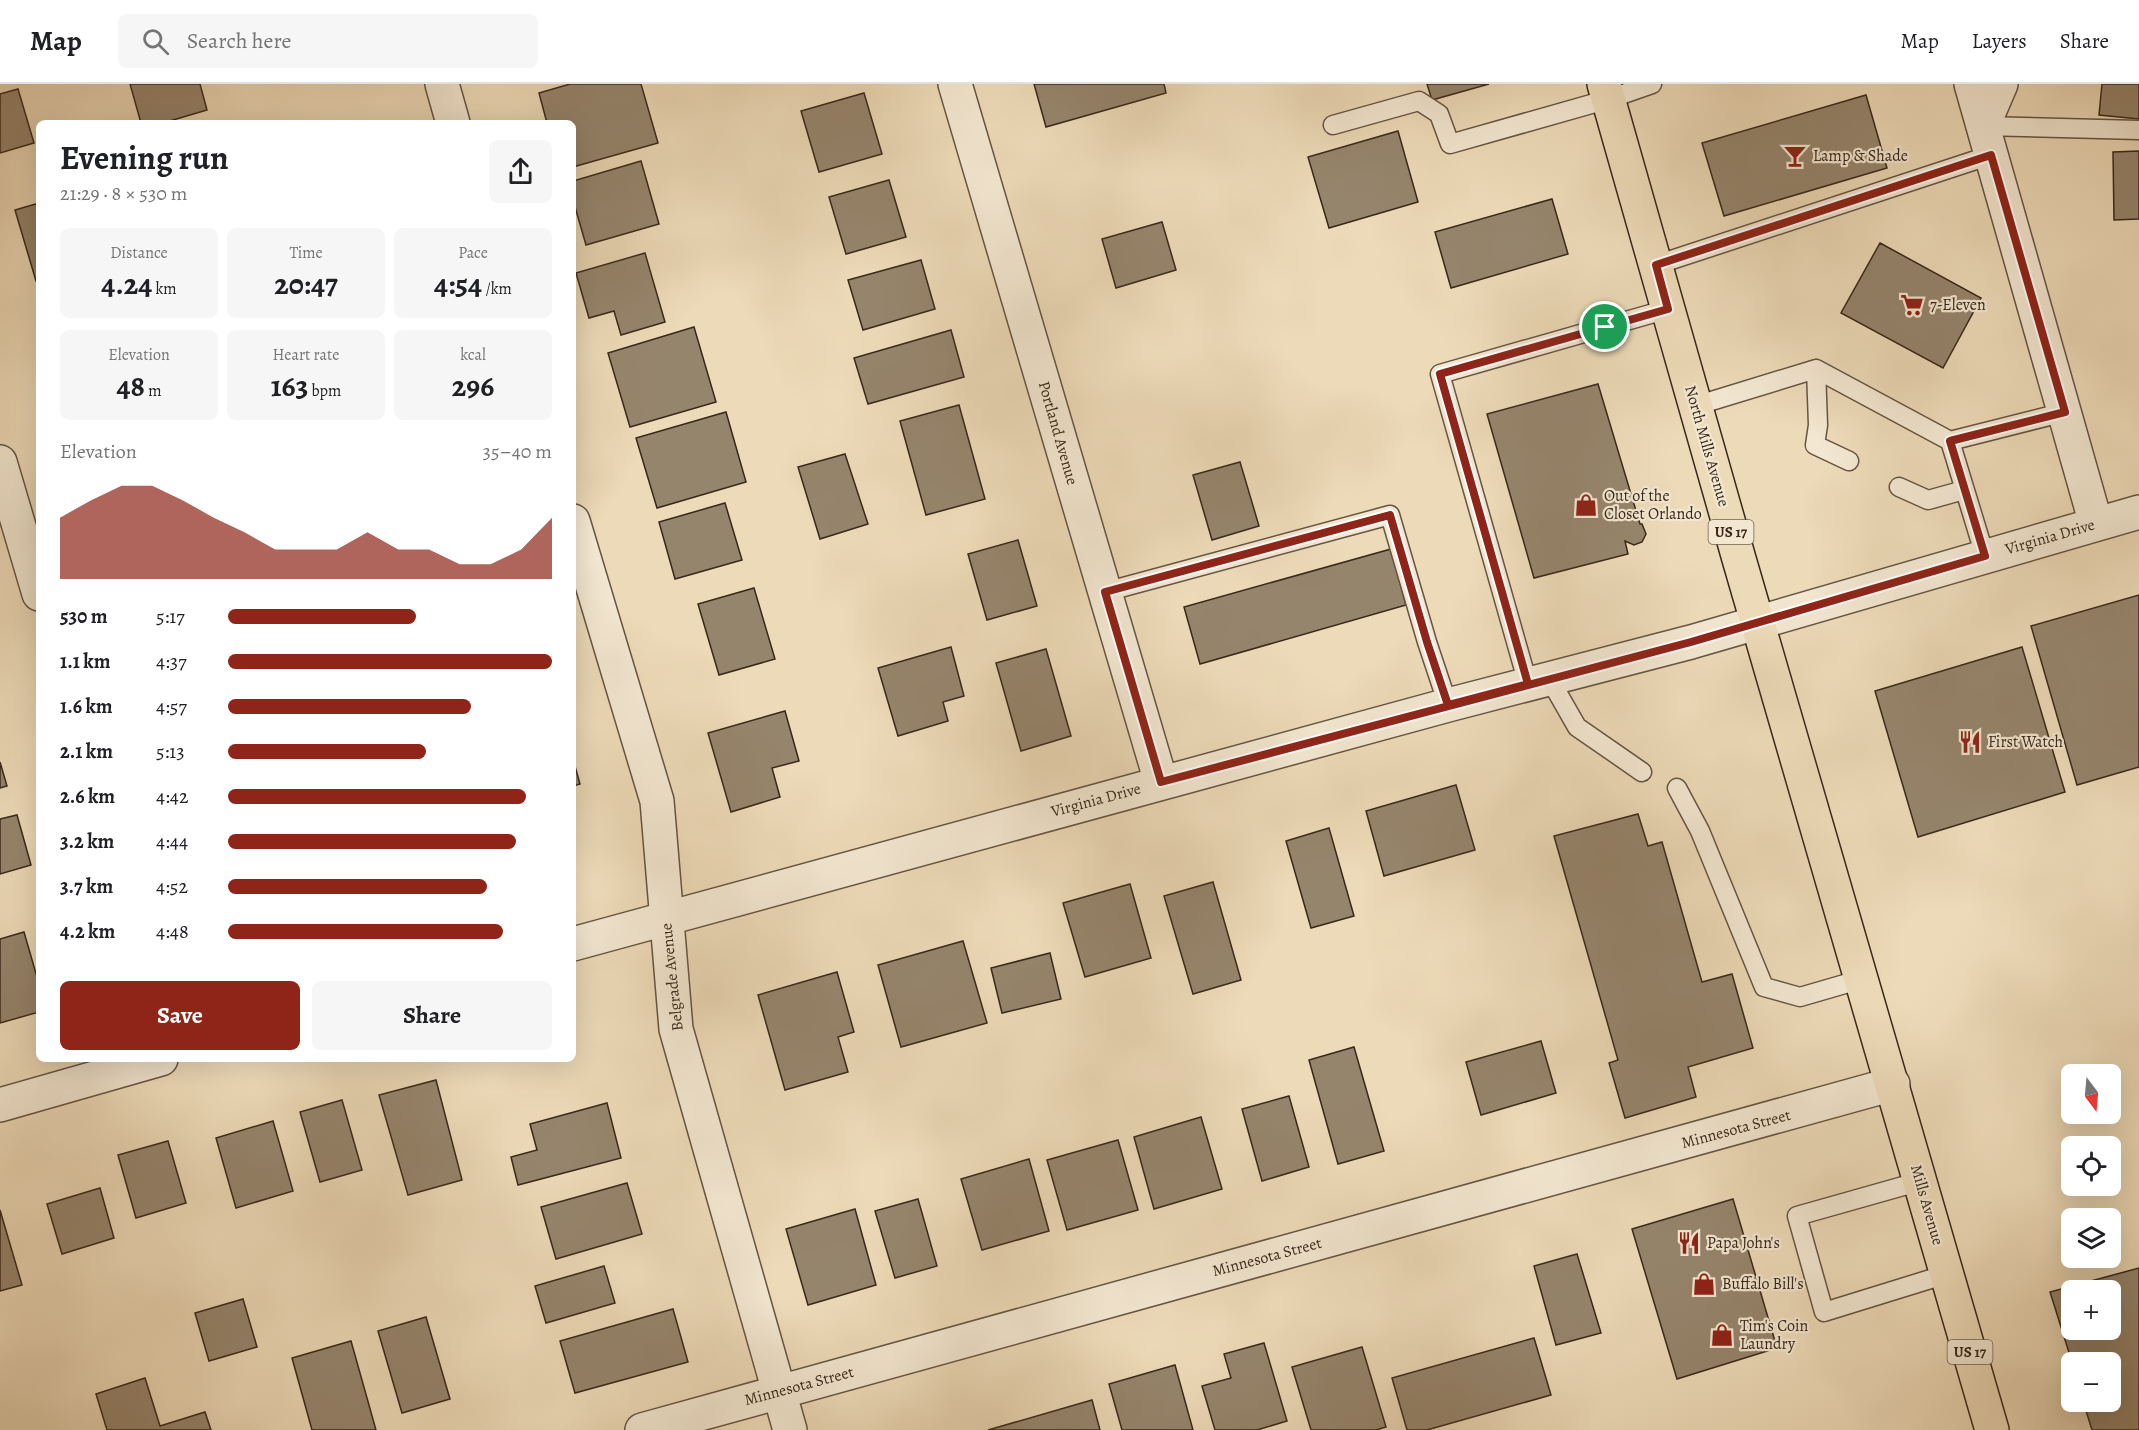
<!DOCTYPE html>
<html lang="en">
<head>
<meta charset="utf-8">
<style>
  :root { --surface:#fff; --page:#f6f6f6; --text:#202124; --muted:#757577; --line:#e0e0e0; --accent:#8f2418 }
  body { margin:0; font-family:Alegreya,serif; background:var(--page); color:var(--text); height:100vh; display:flex; flex-direction:column; font-size:22px; white-space:nowrap }
  * { box-sizing:border-box; margin:0 }
  p { font-size:20px; color:var(--muted) }
  .icon { flex:none; width:33px; height:33px; fill:none; stroke:currentColor; stroke-width:2; stroke-linecap:round; stroke-linejoin:round }
  .map { position:relative; flex:1; overflow:hidden }
  .side { position:absolute; left:36px; top:36px; width:540px; height:942px; display:flex; flex-direction:column; background:var(--surface); border-radius:9px; box-shadow:0 6px 24px #0002 }
  .side>* { flex:none }
  .needle { width:39px; rotate:164deg }
  .tools { position:absolute; left:2061px; top:980px; display:grid; gap:12px }
  .tools a { display:grid; place-items:center; width:60px; height:60px; border-radius:9px; background:var(--surface); box-shadow:0 6px 24px #0002; font-size:30px }
  .pin { position:absolute; display:grid; place-items:center; width:51px; height:51px; color:#fff; margin:-26px; border:3px solid #fff; border-radius:50%; box-shadow:0 2px 6px #0007 }
  .round { display:grid; place-items:center; flex:none; width:63px; height:63px; border-radius:9px; background:var(--page) }
  .headline { display:flex; align-items:center; justify-content:space-between; height:102px; padding:0 24px }
  h1 { font-size:33px; font-weight:700; line-height:45px }
  .figures { display:grid; grid-template-columns:repeat(3,1fr); gap:9px; height:102px; padding:6px 24px }
  .figures div { display:grid; align-content:center; border-radius:9px; background:var(--page); text-align:center }
  .figures b { font-size:30px; font-weight:700 }
  .figures small { font-size:16px; font-weight:400 }
  .figures p { font-size:16px }
  .chart { height:168px; padding:12px 24px }
  .chart p { display:flex; justify-content:space-between }
  .chart svg { width:100%; height:108px; margin-top:6px; fill:var(--accent); opacity:.7 }
  .action { display:flex; gap:12px; margin-top:auto; padding:12px 24px }
  .action a { flex:1; height:69px; border-radius:9px; background:var(--accent); color:#fff; font-size:24px; font-weight:700; line-height:69px; text-align:center }
  .action a+a { background:var(--page); color:var(--text) }
  ul { padding:0 24px; list-style:none; font-size:20px }
  li { display:grid; grid-template-columns:96px 72px 1fr; align-items:center; height:45px }
  li i { height:15px; border-radius:8px; background:var(--accent) }
  header { display:flex; align-items:center; gap:36px; box-sizing:border-box; height:84px; padding:0 30px; background:var(--surface); border-bottom:2px solid var(--line) }
  header strong { font-size:28px }
  nav { display:flex; gap:33px; margin-inline-start:auto; font-size:21px }
  .search { width:420px; height:54px; background:var(--page); display:flex; align-items:center; gap:15px; box-sizing:border-box; padding:0 21px; border-radius:9px; color:var(--muted); font-size:22px }
  .map>svg:first-child { display:block }
  .building { fill:#96856d; stroke:#38281b; stroke-width:1.5; fill-rule:evenodd }
  .lines { fill:none; stroke-linecap:round; stroke-linejoin:round }
  .service-casing { stroke:#655442; stroke-width:21 }
  .minor-casing { stroke:#655442; stroke-width:36 }
  .tertiary-casing { stroke:#655442; stroke-width:36 }
  .primary-casing { stroke:#38281b; stroke-width:36 }
  .service { stroke:#f3e7d1; stroke-width:18 }
  .minor { stroke:#f3e7d1; stroke-width:33 }
  .tertiary { stroke:#f3e7d1; stroke-width:33 }
  .primary { stroke:#eddab8; stroke-width:33 }
  .route-casing { stroke:#fff; stroke-width:12 }
  .route { stroke:#8f2418; stroke-width:8 }
  .labels { text-anchor:middle; dominant-baseline:central; stroke-width:4.5; stroke-linejoin:round; paint-order:stroke }
  .shield { fill:#f3e7d1; stroke:#706152; stroke-width:1.5 }
  .shield-label { font-size:15px; font-weight:bold; fill:#38281b }
  .poi-label { font-size:16px; fill:#38281b; stroke:#f3e7d1; text-anchor:start }
  .street-label { font-size:16px; fill:#38281b; stroke:#f3e7d1 }
</style>
</head>
<body>
<header>
<strong>Map</strong>
<div class="search"><svg class="icon" aria-label="search" viewBox="0 0 24 24"><circle cx="10" cy="10" r="6"/><path d="M15 15l6 6"/></svg>Search here</div>
<nav><a>Map</a><a>Layers</a><a>Share</a></nav>
</header>
<div class="map">
<svg width="2139" height="1346" viewBox="0 0 2139 1346">
  <rect width="100%" height="100%" fill="#eddab8"/>
  <filter id="stains"><feTurbulence type="fractalNoise" baseFrequency=".00333" numOctaves="4"/><feColorMatrix values="0 0 0 0 .2 0 0 0 0 .09 0 0 0 0 .02 0 0 0 .5 -.17"/></filter>
  <radialGradient id="worn" r=".72"><stop offset=".6" stop-color="#630" stop-opacity="0"/><stop offset="1" stop-color="#630" stop-opacity=".3"/></radialGradient>
  <path class="building" d="M130,0H200L207,26L163,39H141Z
    M570,0H641L658,59L573,83V39H547L539,9Z
    M1034,0H1164L1166,9L1046,43Z
    M1427,0H1489L1432,16Z
    M2102,0H2139V35L2099,31Z
    M18,5L34,59L0,69V10Z
    M864,9L882,70L819,88L801,27Z
    M1866,11L1887,84L1724,132L1702,59Z
    M1398,47L1418,118L1329,144L1308,73Z
    M2139,67V135L2114,136L2113,68Z
    M641,77L659,140L586,161L573,116V97Z
    M889,96L906,153L846,170L829,113Z
    M1552,115L1568,170L1451,204L1435,148Z
    M39,119V196L36,197L15,126Z
    M1162,138L1176,186L1116,204L1102,155Z
    M1880,159L1981,214L1943,284L1841,229Z
    M645,169L665,238L621,251L614,227L589,234L576,189Z
    M921,176L935,225L863,246L848,196Z
    M694,243L716,318L630,343L608,269Z
    M951,246L964,293L868,320L854,274Z
    M1598,300L1640,440H1642L1646,450L1642,458L1634,461L1625,457L1628,470L1534,494L1487,330Z
    M959,321L985,415L926,431L900,337Z
    M726,328L746,398L657,424L636,354Z
    M845,370L868,440L820,455L798,383Z
    M1240,378L1259,442L1212,456L1193,391Z
    M725,419L742,476L675,495L659,438Z
    M1018,456L1037,522L987,536L968,470Z
    M1391,465L1406,521L1200,580L1184,523Z
    M754,504L775,575L719,591L698,520Z
    M2139,511V683L2077,701L2031,542Z
    M951,563L964,612L943,618L948,637L898,652L878,584Z
    M2022,563L2065,708L1918,753L1875,607Z
    M1046,565L1071,652L1021,667L996,579Z
    M785,627L799,677L772,684L780,713L731,728L708,649Z
    M573,675L580,700L573,702Z
    M0,678L7,702L0,704Z
    M1456,701L1475,766L1384,792L1366,727Z
    M1638,730L1648,762L1662,758L1702,898L1732,890L1753,964L1688,983L1696,1013L1625,1034L1609,979L1618,976L1554,752Z
    M17,731L31,781L0,790V735Z
    M1329,744L1354,832L1311,844L1286,757Z
    M1213,798L1241,896L1193,910L1164,812Z
    M1130,800L1151,874L1085,893L1063,819Z
    M24,848L39,900V928L0,939V855Z
    M963,857L987,939L901,963L878,881Z
    M1050,869L1061,915L1002,929L991,884Z
    M837,888L854,948L838,953L848,988L785,1006L758,911Z
    M1541,957L1556,1009L1481,1031L1466,978Z
    M1354,963L1384,1067L1338,1080L1309,976Z
    M436,996L462,1096L408,1111L379,1011Z
    M1289,1012L1309,1083L1262,1097L1242,1025Z
    M342,1016L362,1086L320,1098L300,1028Z
    M607,1019L621,1074L518,1101L511,1073L537,1066L530,1040Z
    M1201,1033L1222,1105L1154,1125L1134,1053Z
    M273,1037L293,1107L236,1124L216,1054Z
    M1118,1056L1138,1126L1067,1146L1047,1076Z
    M168,1057L186,1119L136,1134L118,1071Z
    M1029,1075L1049,1147L982,1166L961,1095Z
    M627,1099L642,1150L556,1175L541,1123Z
    M100,1104L114,1154L62,1170L47,1120Z
    M918,1115L937,1182L895,1194L875,1127Z
    M1733,1115L1777,1264L1677,1295L1632,1145Z
    M855,1125L876,1201L808,1221L786,1145Z
    M0,1126L22,1201L0,1207Z
    M1577,1170L1601,1249L1556,1261L1534,1182Z
    M604,1182L615,1219L546,1239L535,1202Z
    M2139,1184V1346H2092L2083,1317H2110V1278H2072L2050,1208ZM2072,1206H2110V1245H2072Z
    M243,1215L257,1263L209,1277L195,1229Z
    M673,1225L688,1278L575,1309L560,1257Z
    M426,1233L450,1315L402,1329L378,1247Z
    M1534,1254L1551,1311L1427,1346H1407L1392,1294Z
    M351,1257L376,1346H312L292,1274Z
    M1264,1259L1287,1337L1257,1346H1215L1202,1302L1231,1294L1224,1270Z
    M1362,1263L1386,1343L1376,1346H1311L1292,1283Z
    M1175,1281L1193,1346H1122L1109,1300Z
    M145,1294L160,1342L205,1328L211,1346H107L96,1310Z
    M1092,1316L1100,1346H988Z"/>
  <g class="lines">
    <g class="service-casing">
      <path id="service" d="M1333,41L1419,17L1439,30L1450,60L1609,15L1652,0
        M1983,42L2139,46
        M1656,181L1991,71
        M1816,285L1818,341L1815,361L1849,377
        M1695,322L1816,285L1950,357L1985,472
        M1950,357L2065,328
        M1899,403L1928,416L1964,406
        M1105,508L1390,431L1427,558L1448,621
        M1549,594L1577,643L1642,688
        M1528,600L1440,290L1668,225
        M1677,704L1700,747L1764,903L1800,913L1862,895
        M1921,1097L1797,1132L1824,1228L1947,1190"/>
    </g>
    <g class="minor-casing">
      <path id="minor" d="M442,0L453,39
        M955,0L1161,698
        M1971,0L2096,440
        M1983,42L2001,0
        M0,378L39,510
        M573,437L657,717L676,945L790,1346
        M642,1346L1893,1000"/>
    </g>
    <g class="tertiary-casing">
      <path id="tertiary" d="M573,860L1448,621L1691,558L2139,428
        M0,1021L161,975"/>
    </g>
    <g class="primary-casing">
      <path id="primary" d="M1604,0L1739,475L1992,1346"/>
    </g>
    <use href="#service" class="service"/>
    <use href="#minor" class="minor"/>
    <use href="#tertiary" class="tertiary"/>
    <use href="#primary" class="primary"/>
  </g>
  <g class="lines">
    <g class="route-casing">
      <path id="route" d="M1605,243L1440,290L1528,600L1448,621L1427,558L1390,431L1105,508L1161,698L1691,558L1985,472L1950,357L2065,328L1991,71L1656,181L1668,225L1605,243"/>
    </g>
    <use href="#route" class="route"/>
  </g>
  <defs>
    <g id="bar-bare" transform="scale(1.8)"><path d="M-6-5H6L.8 .8V4.5H3.5V6h-7V4.5H-.8V.8Z" fill="#8f2418" stroke="#f3e7d1" stroke-width="2.5" paint-order="stroke"/></g>
    <g id="supermarket-bare" transform="scale(1.8)"><path d="M-6-5.5h2.5l.6 2H6L4.5 2H-2.5L-4.4-4H-6ZM-1.5 3.2a1.3 1.3 0 1 0 .1 0ZM3 3.2a1.3 1.3 0 1 0 .1 0Z" fill="#8f2418" stroke="#f3e7d1" stroke-width="2.5" paint-order="stroke"/></g>
    <g id="shop-bare" transform="scale(1.8)"><path d="M-5-2.5h2.3a2.7 3.5 0 0 1 5.4 0H5L5.5 6h-11ZM-1.5-2.5h3a1.5 2.3 0 0 0-3 0Z" fill="#8f2418" stroke="#f3e7d1" stroke-width="2.5" paint-order="stroke"/></g>
    <g id="restaurant-bare" transform="scale(1.8)"><path d="M-5-6h1v4h1v-4h1v4h1v-4h1v5L-1.5 .5V6h-2V.5L-5-1ZM5-6V6H3V1.5H1.5Q1.5-4 5-6Z" fill="#8f2418" stroke="#f3e7d1" stroke-width="2.5" paint-order="stroke"/></g>
  </defs>
  <g fill-rule="evenodd">
    <use href="#bar-bare" x="1795" y="72"/>
    <use href="#supermarket-bare" x="1912" y="221"/>
    <use href="#shop-bare" x="1586" y="421"/>
    <use href="#restaurant-bare" x="1970" y="658"/>
    <use href="#restaurant-bare" x="1689" y="1159"/>
    <use href="#shop-bare" x="1704" y="1200"/>
    <use href="#shop-bare" x="1722" y="1251"/>
  </g>
  <g class="labels">
    <g class="shield">
      <rect x="1708.5" y="436" width="45" height="24" rx="4.5"/>
      <rect x="1947.5" y="1256" width="45" height="24" rx="4.5"/>
    </g>
    <g class="shield-label">
      <text x="1731" y="448">US 17</text>
      <text x="1970" y="1268">US 17</text>
    </g>
    <g class="poi-label">
      <text x="1813" y="72">Lamp &amp; Shade</text>
      <text x="1930" y="221">7-Eleven</text>
      <text x="1604" y="412">Out of the<tspan x="1604" dy="18">Closet Orlando</tspan></text>
      <text x="1988" y="658">First Watch</text>
      <text x="1707" y="1159">Papa John's</text>
      <text x="1722" y="1200">Buffalo Bill's</text>
      <text x="1740" y="1242">Tim's Coin<tspan x="1740" dy="18">Laundry</tspan></text>
    </g>
    <g class="street-label">
      <text transform="translate(1058 349) rotate(74)">Portland Avenue</text>
      <text transform="translate(1707 362) rotate(74)">North Mills Avenue</text>
      <text transform="translate(2050 453) rotate(-16)">Virginia Drive</text>
      <text transform="translate(1096 716) rotate(-15)">Virginia Drive</text>
      <text transform="translate(672 893) rotate(-96)">Belgrade Avenue</text>
      <text transform="translate(1736 1045) rotate(-15)">Minnesota Street</text>
      <text transform="translate(1927 1121) rotate(74)">Mills Avenue</text>
      <text transform="translate(1267 1173) rotate(-15)">Minnesota Street</text>
      <text transform="translate(799 1302) rotate(-15)">Minnesota Street</text>
    </g>
  </g>
  <rect width="100%" height="100%" filter="url(#stains)"/>
  <rect width="100%" height="100%" fill="url(#worn)"/>
</svg>
<div class="tools">
<a><svg class="needle" viewBox="-14 -14 28 28"><path d="M0-13l5 13h-10z" fill="#e53935"/><path d="M0 13l5-13h-10z" fill="#757577"/></svg></a>
<a><svg class="icon" aria-label="locate" viewBox="0 0 24 24"><circle cx="12" cy="12" r="6"/><path d="M12 2v4M12 18v4M2 12h4M18 12h4"/></svg></a>
<a><svg class="icon" aria-label="layers" viewBox="0 0 24 24"><path d="M12 4l9 5-9 5-9-5zM3 14l9 5 9-5"/></svg></a>
<a>+</a>
<a>−</a>
</div>
<div class="pin" style="left:1605px;top:243px;background:#1e9e55"><svg class="icon" aria-label="arrive" viewBox="0 0 24 24"><path d="M6 21V4h12l-3 4 3 4H6"/></svg></div>
<section class="side">
<div class="headline"><div><h1>Evening run</h1><p>21:29 · 8 × 530 m</p></div><a class="round"><svg class="icon" aria-label="share" viewBox="0 0 24 24"><path d="M12 15V3M7 8l5-5 5 5M5 13v7h14v-7"/></svg></a></div>
<div class="figures">
<div><p>Distance</p><b>4.24<small> km</small></b></div>
<div><p>Time</p><b>20:47</b></div>
<div><p>Pace</p><b>4:54<small> /km</small></b></div>
</div>
<div class="figures">
<div><p>Elevation</p><b>48<small> m</small></b></div>
<div><p>Heart rate</p><b>163<small> bpm</small></b></div>
<div><p>kcal</p><b>296</b></div>
</div>
<div class="chart"><p><span>Elevation</span>35–40 m</p>
<svg viewBox="0 0 160 44" preserveAspectRatio="none"><path d="M0 44V19L10 12L20 6L30 6L40 12L50 19L60 25L70 32L80 32L90 32L100 25L110 32L120 32L130 38L140 38L150 32L160 19V44z"/></svg>
</div>
<ul>
<li><b>530 m</b>5:17<i style="width:58%"></i></li>
<li><b>1.1 km</b>4:37<i style="width:100%"></i></li>
<li><b>1.6 km</b>4:57<i style="width:75%"></i></li>
<li><b>2.1 km</b>5:13<i style="width:61%"></i></li>
<li><b>2.6 km</b>4:42<i style="width:92%"></i></li>
<li><b>3.2 km</b>4:44<i style="width:89%"></i></li>
<li><b>3.7 km</b>4:52<i style="width:80%"></i></li>
<li><b>4.2 km</b>4:48<i style="width:85%"></i></li>
</ul>
<div class="action"><a>Save</a><a>Share</a></div>
</section>
</div>
</body>
</html>
